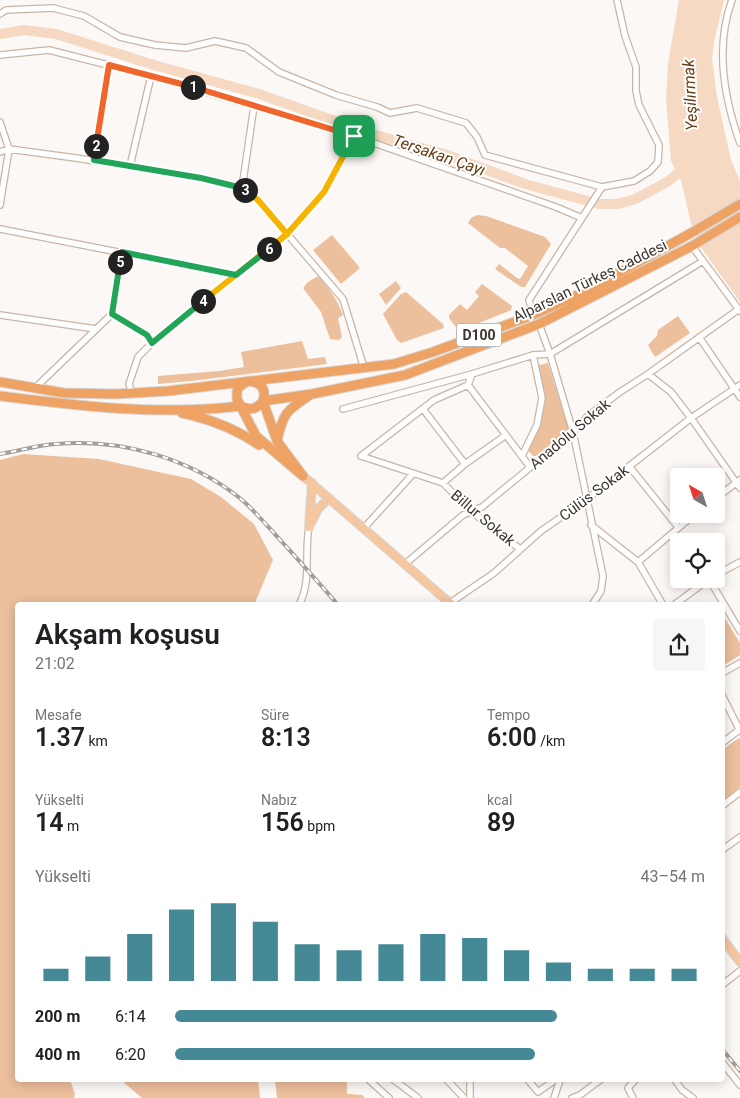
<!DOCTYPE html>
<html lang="tr">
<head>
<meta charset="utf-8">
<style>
  :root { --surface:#fff; --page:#f6f6f6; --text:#202124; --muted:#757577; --accent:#448995 }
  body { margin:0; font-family:Roboto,sans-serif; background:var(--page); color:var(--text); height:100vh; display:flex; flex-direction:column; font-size:19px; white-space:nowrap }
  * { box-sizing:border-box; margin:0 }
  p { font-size:16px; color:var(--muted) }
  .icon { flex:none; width:28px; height:28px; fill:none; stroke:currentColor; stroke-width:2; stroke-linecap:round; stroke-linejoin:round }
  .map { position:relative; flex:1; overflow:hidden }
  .panel { position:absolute; left:15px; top:602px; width:710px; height:480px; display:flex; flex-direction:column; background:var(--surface); border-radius:5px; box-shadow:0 2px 12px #0003 }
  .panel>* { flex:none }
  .needle { width:32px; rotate:321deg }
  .tools { position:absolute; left:670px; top:468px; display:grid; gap:10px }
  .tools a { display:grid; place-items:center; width:55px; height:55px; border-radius:5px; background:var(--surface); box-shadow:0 2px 12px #0003; font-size:25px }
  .pin { position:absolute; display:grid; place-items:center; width:42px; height:42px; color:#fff; margin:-21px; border-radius:10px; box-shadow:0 2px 8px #0006 }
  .km { position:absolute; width:25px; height:25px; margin:-12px; border-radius:50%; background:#222; color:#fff; font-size:14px; line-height:25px; text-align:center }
  .round { display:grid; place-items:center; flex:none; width:52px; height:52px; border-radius:5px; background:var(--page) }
  .head { display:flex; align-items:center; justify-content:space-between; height:85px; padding:0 20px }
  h1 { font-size:28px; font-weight:600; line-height:38px }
  .metrics { display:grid; grid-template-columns:repeat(3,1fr); gap:8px; height:85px; padding:5px 20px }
  .metrics div { display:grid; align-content:center }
  .metrics b { font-size:25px; font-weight:600 }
  .metrics small { font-size:14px; font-weight:400 }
  .metrics p { font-size:14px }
  .chart { height:140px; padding:10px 20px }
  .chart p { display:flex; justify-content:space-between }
  .chart svg { width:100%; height:90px; margin-top:5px; stroke:var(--accent); stroke-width:6 }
  ul { padding:0 20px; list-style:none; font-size:16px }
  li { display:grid; grid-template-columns:80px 60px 1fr; align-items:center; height:38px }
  li i { height:12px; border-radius:6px; background:var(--accent) }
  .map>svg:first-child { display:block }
  .green { fill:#ecbf9d }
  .water { fill:#f6d9c3 }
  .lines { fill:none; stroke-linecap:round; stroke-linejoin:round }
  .river { stroke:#f6d9c3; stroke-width:10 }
  .minor-casing { stroke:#c9b5a5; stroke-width:8 }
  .major-casing { stroke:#d8d6d5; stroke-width:10 }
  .highway-casing { stroke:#d8d6d5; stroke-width:11 }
  .minor { stroke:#fff; stroke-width:5.5 }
  .major { stroke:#f5c7a1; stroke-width:8 }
  .highway { stroke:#eea263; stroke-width:9 }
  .rail-casing { stroke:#a49e99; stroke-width:4 }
  .rail { stroke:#fff; stroke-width:2; stroke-dasharray:5.5; stroke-linecap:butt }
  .split-1-casing { stroke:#fff; stroke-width:10 }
  .split-2-casing { stroke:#fff; stroke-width:10 }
  .split-3-casing { stroke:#fff; stroke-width:10 }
  .split-4-casing { stroke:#fff; stroke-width:10 }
  .split-5-casing { stroke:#fff; stroke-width:10 }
  .split-6-casing { stroke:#fff; stroke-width:10 }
  .split-7-casing { stroke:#fff; stroke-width:10 }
  .split-1 { stroke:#f0652b; stroke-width:6 }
  .split-2 { stroke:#f0652b; stroke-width:6 }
  .split-3 { stroke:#22a559; stroke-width:6 }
  .split-4 { stroke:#f5b400; stroke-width:6 }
  .split-5 { stroke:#22a559; stroke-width:6 }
  .split-6 { stroke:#22a559; stroke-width:6 }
  .split-7 { stroke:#f5b400; stroke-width:6 }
  .labels { text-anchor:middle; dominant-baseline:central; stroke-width:4; stroke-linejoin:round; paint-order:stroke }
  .shield { fill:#fff; stroke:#76716d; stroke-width:1 }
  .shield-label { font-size:14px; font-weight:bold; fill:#3c342e }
  .street-label { font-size:15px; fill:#3c342e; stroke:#fff }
  .water-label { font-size:16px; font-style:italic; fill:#673b11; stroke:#fff }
</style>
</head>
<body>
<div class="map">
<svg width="740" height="1098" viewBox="0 0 740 1098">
  <rect width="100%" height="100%" fill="#fcf8f5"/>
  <path class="green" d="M477,215L486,216L545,237L551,244L525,287H521L495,269L499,264L517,278L520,279L528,266L505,248H500L468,223L471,218Z
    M332,235L360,268L341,284L313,250Z
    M318,276C329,288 337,299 343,315L338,318L342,337L339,340L330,339L321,312L303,288L308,282Z
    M396,281L401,288L386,305L379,294Z
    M482,284L512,306L511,310L459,331L449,318V315L460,304L467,310L479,296L475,292Z
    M406,292L443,324L444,328L401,343L397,340L383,314L401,294Z
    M678,316L690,333L655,357L648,345L657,336L658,330Z
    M302,341L308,359L325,357L327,364L191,381L158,384V376L219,371L244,367L241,352Z
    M548,363L569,430L536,456H533L527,449L540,426L545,402L539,365Z
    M23,454L99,459L191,479L221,497L254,524L273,560L254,605H18V1080H70L75,1094L74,1098H0V460Z
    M723,615L740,643V655L723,666Z
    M739,738L740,740V787L723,800V749Z
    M121,1080H258L260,1098H142Z
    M275,1080H347V1094L362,1095L365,1098H277Z"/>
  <path class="water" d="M679,0H724L714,42L712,59L717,97L731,160L740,181V302L702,249L691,223L681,181L671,161L666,100L668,63Z"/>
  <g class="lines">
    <path class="river" d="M0,34L24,30L56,34L154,65L259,94L369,133L447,155L525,184L599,204H618L635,199L667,182L686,167"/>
    <g class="minor-casing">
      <path id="minor" d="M732,0C715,46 724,98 740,143
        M0,14L6,10L53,8L84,16L120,37L155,45L186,48L215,41L246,48L279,72L336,95L377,107L390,113L417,108L466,123L477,137L485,155L602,187
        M0,55L49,50L151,76L354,136L556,207L582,218L529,300L533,315
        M0,122L9,149L0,205
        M0,152L9,149L76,158L201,178L242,188L258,200L343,299L364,368
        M94,160L109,65
        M130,166L151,76
        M242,188L254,106
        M582,218L602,187L634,181L650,171L658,162L659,145L639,105L636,91V67L625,36L617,0
        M0,229L236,275
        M692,246L740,311
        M112,314L147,335L152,343
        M0,315L96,329
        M539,324L550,354L573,432L603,576L601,591L592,605
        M699,337L740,397
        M648,374L671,392L691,418L740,488
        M468,385L530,467
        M35,388L112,314L121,252
        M132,393L129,384L138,357L152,343L287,234L324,192L354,136
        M343,409L472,374
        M423,409L465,464
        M361,456L434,400L468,385L472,374L533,355L550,354L703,261
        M361,456L443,483L472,512L520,549
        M522,456L537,425L542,398L533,355
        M629,466L678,527
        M443,483L465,464L506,435
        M716,498L740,480
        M591,525L638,562L663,605
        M364,528L412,475
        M638,562L695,514
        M405,564L463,515L482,507L573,432L588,416L620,392L648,374L739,309
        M716,575L740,562
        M450,603L494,573L541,531L586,500L691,418L740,385
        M299,605C312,581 304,552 309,527
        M674,605L709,579L740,631
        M722,673L740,663
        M722,695L740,731
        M722,743L739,730
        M722,806L740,792
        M722,850L740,837
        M722,985L740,971
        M722,1062L740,1085
        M369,1080L389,1098
        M394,1080L418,1098
        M447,1080L464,1098
        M528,1080L538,1092L555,1080
        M675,1080L682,1090L693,1098
        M470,1098V1080
        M554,1098L560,1080
        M572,1098L580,1095L600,1080
        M633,1098L628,1088L635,1080"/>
    </g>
    <g class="major-casing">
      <path id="major" d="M303,476L452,605
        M311,523L318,509L329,498
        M309,527L312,483
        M722,938L740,962"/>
    </g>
    <g class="highway-casing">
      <path id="highway" d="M248,381C260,382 267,388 263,401L277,441L303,476L256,436L237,399V391L239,387Z
        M0,382L64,393L116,394L168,391L394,364L433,352L533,315L586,291L691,233L740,204
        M0,396C78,406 162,416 241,406
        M263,401L312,394L405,375L539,324L692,246L740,217
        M241,406C250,411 257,409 263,401
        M182,413C210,419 236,429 259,445
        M277,441C283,413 286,411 310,395"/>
    </g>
    <use href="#minor" class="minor"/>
    <use href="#major" class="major"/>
    <use href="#highway" class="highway"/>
    <g class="rail-casing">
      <path id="rail" d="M0,454C19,451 37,445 56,444C120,438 190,458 241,499C256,512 269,528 283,543C301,563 320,584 338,605
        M722,1049L740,1071"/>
    </g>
    <use href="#rail" class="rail"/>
  </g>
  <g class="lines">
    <g class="split-1-casing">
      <path id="split-1" d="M193,87L354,136"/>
    </g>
    <g class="split-2-casing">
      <path id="split-2" d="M96,146L109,65L193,87"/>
    </g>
    <g class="split-3-casing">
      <path id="split-3" d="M96,146L94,160L201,178L242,188L245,190"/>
    </g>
    <g class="split-4-casing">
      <path id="split-4" d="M203,301L287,234L258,200L245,190"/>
    </g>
    <g class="split-5-casing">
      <path id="split-5" d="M120,262L112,314L147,335L152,343L203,301"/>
    </g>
    <g class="split-6-casing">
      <path id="split-6" d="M120,262L122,252L236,275L269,249"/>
    </g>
    <g class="split-7-casing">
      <path id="split-7" d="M269,249L287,234L324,192L354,136"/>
    </g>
    <use href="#split-1" class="split-1"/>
    <use href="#split-2" class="split-2"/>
    <use href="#split-3" class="split-3"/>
    <use href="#split-4" class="split-4"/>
    <use href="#split-5" class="split-5"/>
    <use href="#split-6" class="split-6"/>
    <use href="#split-7" class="split-7"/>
  </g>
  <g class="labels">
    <rect class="shield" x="456.5" y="323.5" width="45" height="23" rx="4"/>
    <g class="shield-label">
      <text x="479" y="335">D100</text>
    </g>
    <g class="street-label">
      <text transform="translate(590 281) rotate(-26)">Alparslan Türkeş Caddesi</text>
      <text transform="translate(570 434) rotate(-40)">Anadolu Sokak</text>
      <text transform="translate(594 493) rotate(-37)">Cülüs Sokak</text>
      <text transform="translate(483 518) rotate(40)">Billur Sokak</text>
    </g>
    <g class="water-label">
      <text transform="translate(690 95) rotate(-93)">Yeşilırmak</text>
      <text transform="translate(439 155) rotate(19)">Tersakan Çayı</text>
    </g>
  </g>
</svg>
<div class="tools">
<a><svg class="needle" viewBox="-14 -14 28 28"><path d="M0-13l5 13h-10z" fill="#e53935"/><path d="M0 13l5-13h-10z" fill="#757577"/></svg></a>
<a><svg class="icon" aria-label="locate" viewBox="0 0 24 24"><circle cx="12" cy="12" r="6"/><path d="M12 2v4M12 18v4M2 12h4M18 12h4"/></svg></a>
</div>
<div class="pin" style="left:354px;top:136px;background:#1e9e55"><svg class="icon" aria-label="arrive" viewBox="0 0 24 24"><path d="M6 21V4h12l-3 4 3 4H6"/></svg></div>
<b class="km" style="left:193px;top:87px">1</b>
<b class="km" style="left:96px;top:146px">2</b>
<b class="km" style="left:245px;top:190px">3</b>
<b class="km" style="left:203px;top:301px">4</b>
<b class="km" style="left:120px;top:262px">5</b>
<b class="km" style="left:269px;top:249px">6</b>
<section class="panel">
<div class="head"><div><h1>Akşam koşusu</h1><p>21:02</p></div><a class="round"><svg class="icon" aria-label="share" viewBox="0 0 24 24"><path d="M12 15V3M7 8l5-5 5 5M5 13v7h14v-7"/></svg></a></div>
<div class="metrics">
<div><p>Mesafe</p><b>1.37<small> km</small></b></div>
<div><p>Süre</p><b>8:13</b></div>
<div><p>Tempo</p><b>6:00<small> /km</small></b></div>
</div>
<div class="metrics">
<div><p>Yükselti</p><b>14<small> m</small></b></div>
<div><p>Nabız</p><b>156<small> bpm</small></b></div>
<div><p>kcal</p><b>89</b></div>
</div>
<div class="chart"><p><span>Yükselti</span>43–54 m</p>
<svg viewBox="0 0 160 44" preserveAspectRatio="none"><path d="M5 44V38M15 44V32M25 44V21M35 44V9M45 44V6M55 44V15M65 44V26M75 44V29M85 44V26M95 44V21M105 44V23M115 44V29M125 44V35M135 44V38M145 44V38M155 44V38"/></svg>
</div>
<ul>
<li><b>200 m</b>6:14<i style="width:72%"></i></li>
<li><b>400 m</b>6:20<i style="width:68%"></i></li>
</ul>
</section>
</div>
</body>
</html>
